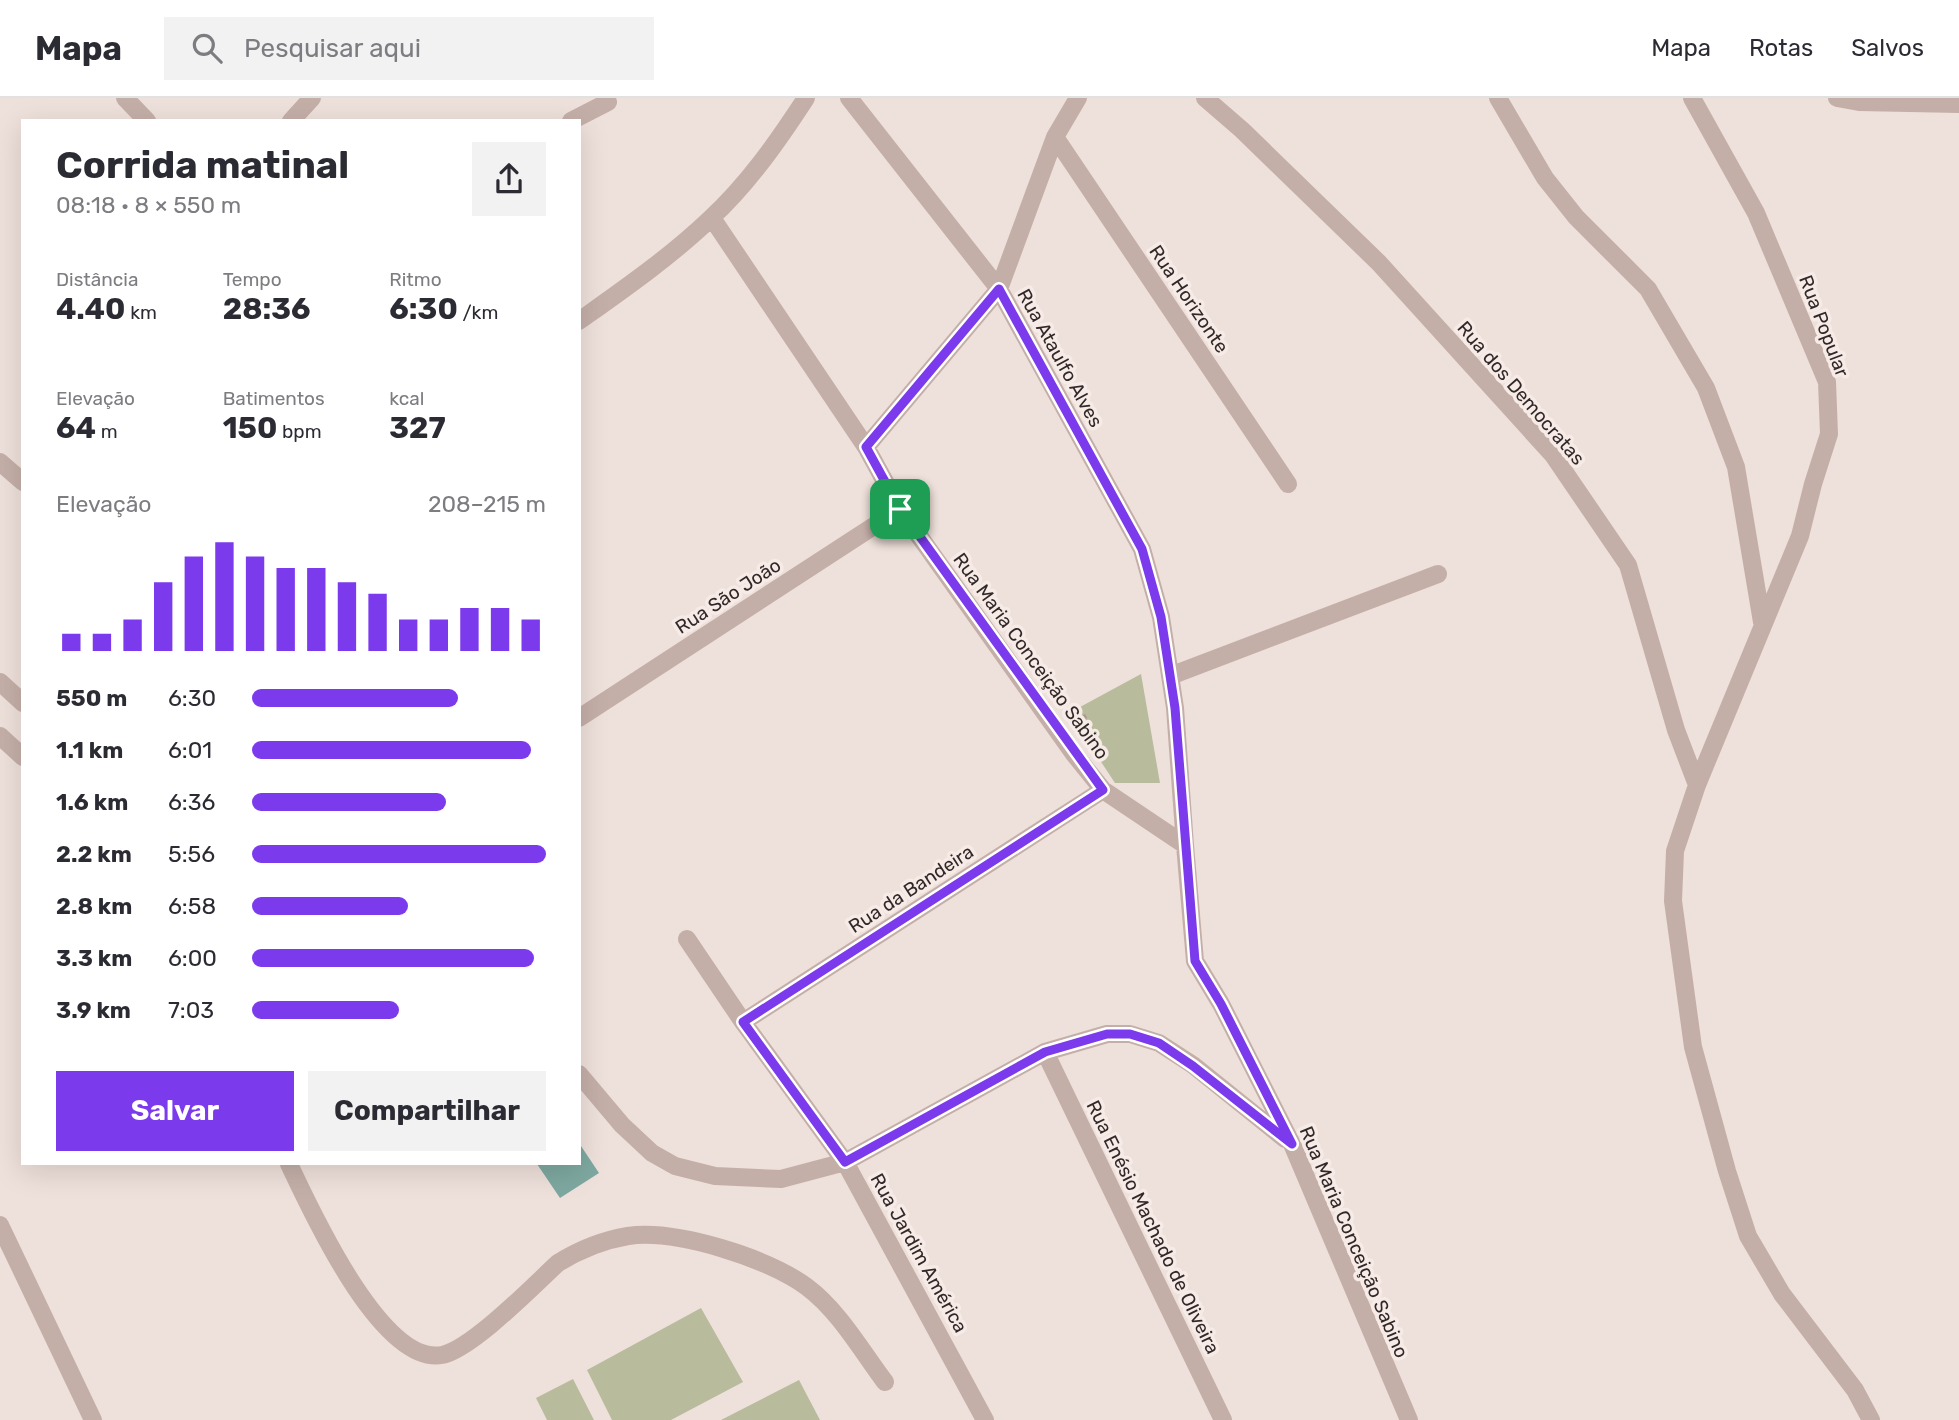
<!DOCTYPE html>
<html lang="pt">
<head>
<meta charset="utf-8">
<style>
  :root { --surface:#fff; --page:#f2f2f3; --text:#2b2b33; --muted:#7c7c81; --line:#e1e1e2; --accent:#7c3aed }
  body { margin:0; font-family:Rubik,sans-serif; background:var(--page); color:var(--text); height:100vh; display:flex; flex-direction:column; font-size:26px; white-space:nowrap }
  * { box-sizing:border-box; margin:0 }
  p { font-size:23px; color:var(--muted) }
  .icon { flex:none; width:38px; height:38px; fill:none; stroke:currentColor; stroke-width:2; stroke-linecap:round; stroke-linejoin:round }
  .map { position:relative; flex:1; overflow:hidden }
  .details { position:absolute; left:21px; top:21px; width:560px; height:1046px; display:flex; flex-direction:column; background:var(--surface); border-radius:0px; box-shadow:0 7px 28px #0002 }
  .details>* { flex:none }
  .pin { position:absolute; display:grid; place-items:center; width:60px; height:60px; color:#fff; margin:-30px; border-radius:14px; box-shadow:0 4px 10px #0006 }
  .round { display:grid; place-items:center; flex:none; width:74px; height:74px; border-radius:0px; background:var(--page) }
  .head { display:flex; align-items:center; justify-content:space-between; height:119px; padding:0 35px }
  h1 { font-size:38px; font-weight:700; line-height:52px }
  .stats { display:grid; grid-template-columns:repeat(3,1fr); gap:10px; height:119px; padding:7px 35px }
  .stats div { display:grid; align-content:center }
  .stats b { font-size:30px; font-weight:700 }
  .stats small { font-size:19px; font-weight:400 }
  .stats p { font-size:19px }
  .chart { height:196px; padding:14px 35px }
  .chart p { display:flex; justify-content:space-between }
  .chart svg { width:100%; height:126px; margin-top:7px; stroke:var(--accent); stroke-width:6 }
  .button { display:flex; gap:14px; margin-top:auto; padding:14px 35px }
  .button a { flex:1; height:80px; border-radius:0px; background:var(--accent); color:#fff; font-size:28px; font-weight:700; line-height:80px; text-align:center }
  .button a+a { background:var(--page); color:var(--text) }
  ul { padding:0 35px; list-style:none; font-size:23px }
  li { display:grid; grid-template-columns:112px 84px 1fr; align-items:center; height:52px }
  li i { height:18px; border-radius:9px; background:var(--accent) }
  header { display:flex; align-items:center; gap:42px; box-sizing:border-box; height:98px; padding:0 35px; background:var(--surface); border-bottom:2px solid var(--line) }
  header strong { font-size:33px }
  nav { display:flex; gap:38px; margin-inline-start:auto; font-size:24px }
  .search { width:490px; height:63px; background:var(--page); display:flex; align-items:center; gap:18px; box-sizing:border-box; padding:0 24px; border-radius:0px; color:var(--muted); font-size:26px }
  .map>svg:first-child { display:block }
  .green { fill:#b8bb9c }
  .water { fill:#7da8a0 }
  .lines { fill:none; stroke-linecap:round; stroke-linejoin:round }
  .path { stroke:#b09892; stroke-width:4.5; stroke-dasharray:3.5 3.5; stroke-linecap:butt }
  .minor { stroke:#c4afa8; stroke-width:18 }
  .route-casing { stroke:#fff; stroke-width:14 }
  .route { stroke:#7c3aed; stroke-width:9 }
  .labels { text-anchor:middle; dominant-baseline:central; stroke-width:7; stroke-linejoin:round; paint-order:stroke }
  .street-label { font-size:19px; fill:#322827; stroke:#f6ebe6 }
</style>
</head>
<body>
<header>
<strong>Mapa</strong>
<div class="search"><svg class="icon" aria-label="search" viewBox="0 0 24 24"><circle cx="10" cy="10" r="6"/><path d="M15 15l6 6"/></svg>Pesquisar aqui</div>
<nav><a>Mapa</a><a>Rotas</a><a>Salvos</a></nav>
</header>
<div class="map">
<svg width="1959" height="1322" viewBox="0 0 1959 1322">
  <rect width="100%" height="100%" fill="#eee0da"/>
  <path class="green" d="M1141,576L1160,685H1115L1069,615Z
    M701,1210L743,1284L671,1322H612L587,1272Z
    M573,1281L594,1322H547L536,1300Z
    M799,1282L820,1322H721Z"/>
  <path class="water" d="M579,1045L599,1075L560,1100L537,1066H579Z"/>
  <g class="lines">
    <path class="path" d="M1077,623L1088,617"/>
    <path class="minor" d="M125,0L147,23
      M849,0L999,191L1142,451L1161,519L1175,610L1185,747
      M1205,0L1242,32L1379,165L1553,357L1628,467L1676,632L1697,687
      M1498,0L1545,80L1576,119L1648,191L1706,290L1736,369L1762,524
      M1692,0L1756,115L1827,284L1829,336L1813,386L1800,438L1697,687L1675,753L1673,803L1693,949L1727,1073L1748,1138L1782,1196L1855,1292L1871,1322
      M1837,0L1859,4L1959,6
      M291,23L312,0
      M571,23L608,4
      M1055,39L1288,386
      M712,120L866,349L900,411L1074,656L1103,692L1185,747L1195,863L1221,906L1292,1046L1409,1322
      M579,223C624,191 670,159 710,121C748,86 778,43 806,0
      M866,349L999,191L1055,39L1078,0
      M0,364L23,384
      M1170,578L1438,476
      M0,584L23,605
      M579,620L900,411
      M0,638L23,659
      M687,841L743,924L845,1064L985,1322
      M743,924L1103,692
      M1045,954L1223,1322
      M579,976L622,1027L652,1055L675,1068L715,1078L781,1081L845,1064L1045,954L1107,936H1130L1159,945L1193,967L1285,1041
      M289,1066C310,1110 381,1268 442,1257C472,1251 534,1187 558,1165C579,1152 604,1142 628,1138C676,1131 768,1160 807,1189C839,1213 861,1252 885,1284
      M0,1127L93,1322"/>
  </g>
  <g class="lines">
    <g class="route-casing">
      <path id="route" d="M999,191L1142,451L1161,519L1175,610L1195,863L1221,906L1292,1046L1193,968L1159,945L1130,936H1107L1045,954L845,1064L743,924L1103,692L900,411L866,349Z"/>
    </g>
    <use href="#route" class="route"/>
  </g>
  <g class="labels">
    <g class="street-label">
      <text transform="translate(1189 201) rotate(56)">Rua Horizonte</text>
      <text transform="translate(1824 228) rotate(69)">Rua Popular</text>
      <text transform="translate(1060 260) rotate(61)">Rua Ataulfo Alves</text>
      <text transform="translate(1521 295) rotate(49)">Rua dos Democratas</text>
      <text transform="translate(728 498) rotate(-33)">Rua São João</text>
      <text transform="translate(1031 558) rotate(54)">Rua Maria Conceição Sabino</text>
      <text transform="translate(911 791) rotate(-33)">Rua da Bandeira</text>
      <text transform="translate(1153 1129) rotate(64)">Rua Enésio Machado de Oliveira</text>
      <text transform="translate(1354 1144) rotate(67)">Rua Maria Conceição Sabino</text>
      <text transform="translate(919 1155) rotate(61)">Rua Jardim América</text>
    </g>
  </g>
</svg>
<div class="pin" style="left:900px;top:411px;background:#1e9e55"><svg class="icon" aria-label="arrive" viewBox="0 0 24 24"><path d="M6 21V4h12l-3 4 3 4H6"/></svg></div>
<section class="details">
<div class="head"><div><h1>Corrida matinal</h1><p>08:18 · 8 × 550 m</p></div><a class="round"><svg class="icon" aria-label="share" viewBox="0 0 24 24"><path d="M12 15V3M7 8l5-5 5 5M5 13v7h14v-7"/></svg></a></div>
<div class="stats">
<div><p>Distância</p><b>4.40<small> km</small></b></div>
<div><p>Tempo</p><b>28:36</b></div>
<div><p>Ritmo</p><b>6:30<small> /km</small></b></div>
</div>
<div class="stats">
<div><p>Elevação</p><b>64<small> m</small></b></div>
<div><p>Batimentos</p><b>150<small> bpm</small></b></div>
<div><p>kcal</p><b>327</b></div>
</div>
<div class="chart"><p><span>Elevação</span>208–215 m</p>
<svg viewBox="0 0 160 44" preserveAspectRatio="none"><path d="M5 44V38M15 44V38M25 44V33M35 44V20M45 44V11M55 44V6M65 44V11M75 44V15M85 44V15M95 44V20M105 44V24M115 44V33M125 44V33M135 44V29M145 44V29M155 44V33"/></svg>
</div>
<ul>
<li><b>550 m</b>6:30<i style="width:70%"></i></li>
<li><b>1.1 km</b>6:01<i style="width:95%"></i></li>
<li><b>1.6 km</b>6:36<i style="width:66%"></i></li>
<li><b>2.2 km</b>5:56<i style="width:100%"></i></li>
<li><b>2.8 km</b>6:58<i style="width:53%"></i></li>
<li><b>3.3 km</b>6:00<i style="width:96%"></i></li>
<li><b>3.9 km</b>7:03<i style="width:50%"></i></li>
</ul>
<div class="button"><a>Salvar</a><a>Compartilhar</a></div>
</section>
</div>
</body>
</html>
